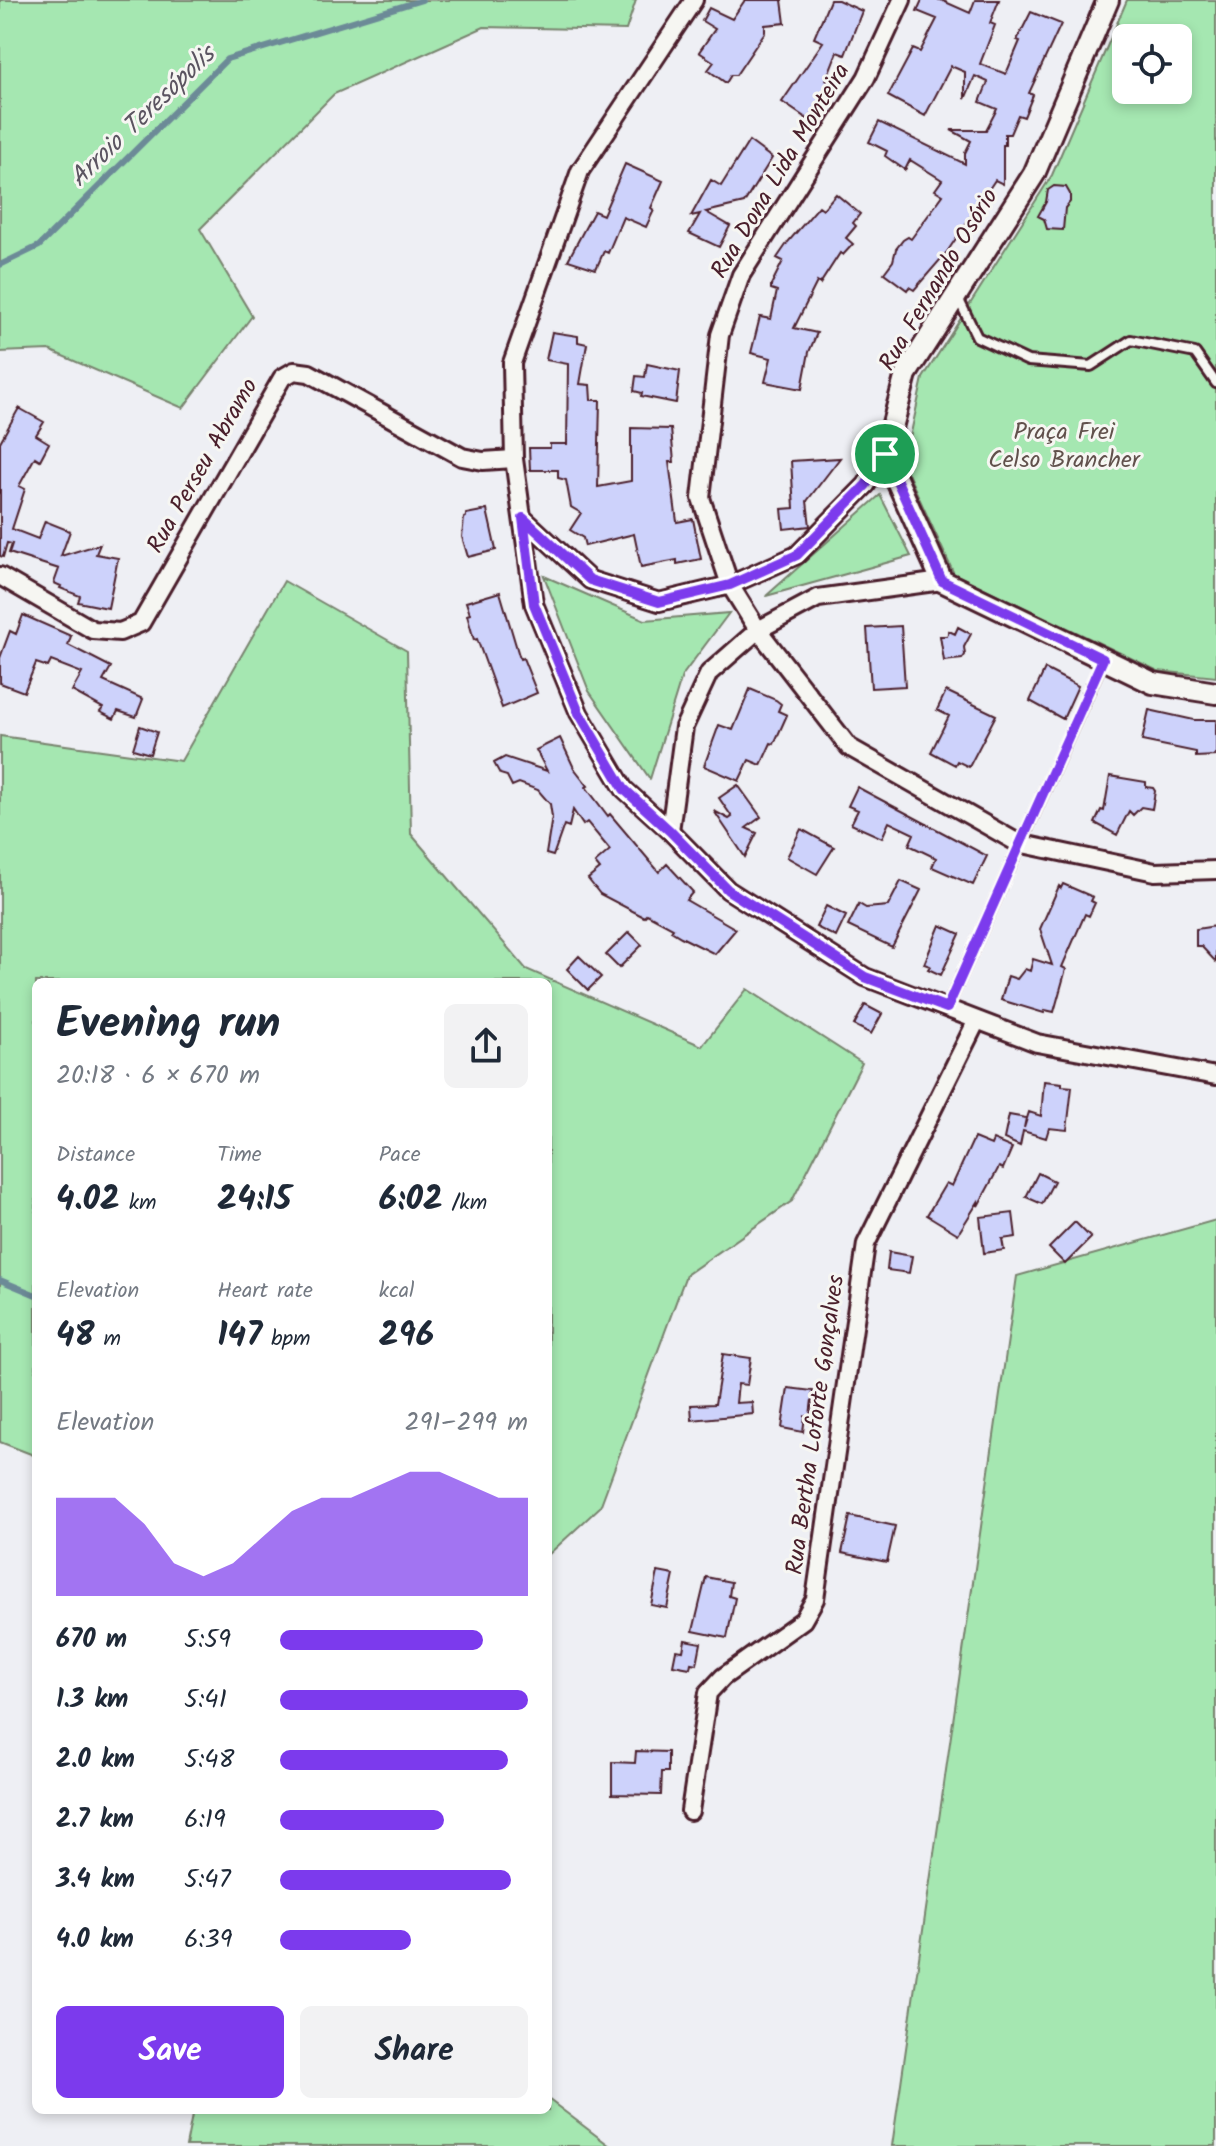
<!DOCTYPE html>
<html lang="en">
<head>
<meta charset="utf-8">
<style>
  :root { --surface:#fff; --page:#f2f2f3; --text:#1f2937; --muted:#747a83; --accent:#7c3aed }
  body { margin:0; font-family:Kalam,sans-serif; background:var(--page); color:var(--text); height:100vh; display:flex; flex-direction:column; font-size:30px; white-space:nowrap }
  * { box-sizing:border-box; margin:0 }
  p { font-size:26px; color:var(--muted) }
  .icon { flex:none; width:44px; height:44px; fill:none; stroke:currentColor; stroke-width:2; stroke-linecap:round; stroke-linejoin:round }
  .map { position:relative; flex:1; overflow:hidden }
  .drawer { position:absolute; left:32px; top:978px; width:520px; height:1136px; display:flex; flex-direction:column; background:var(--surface); border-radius:12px; box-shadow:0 4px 12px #0003 }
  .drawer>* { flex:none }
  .tools { position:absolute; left:1112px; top:24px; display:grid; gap:16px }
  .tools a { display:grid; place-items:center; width:80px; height:80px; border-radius:12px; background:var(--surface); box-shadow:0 4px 12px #0003; font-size:40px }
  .pin { position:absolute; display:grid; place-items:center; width:68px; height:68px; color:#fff; margin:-34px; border:4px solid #fff; border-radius:50%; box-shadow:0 2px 8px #0007 }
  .round { display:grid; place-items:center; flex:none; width:84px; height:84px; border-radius:12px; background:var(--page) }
  .overview { display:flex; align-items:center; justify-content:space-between; height:136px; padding:0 24px }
  h1 { font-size:44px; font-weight:700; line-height:60px }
  .figures { display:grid; grid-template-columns:repeat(3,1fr); gap:12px; height:136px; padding:8px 24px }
  .figures div { display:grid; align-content:center }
  .figures b { font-size:34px; font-weight:700 }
  .figures small { font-size:22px; font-weight:400 }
  .figures p { font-size:22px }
  .chart { height:224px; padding:16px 24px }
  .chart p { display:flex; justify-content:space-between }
  .chart svg { width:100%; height:144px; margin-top:8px; fill:var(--accent); opacity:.7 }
  .cta { display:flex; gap:16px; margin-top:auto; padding:16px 24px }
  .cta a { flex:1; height:92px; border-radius:12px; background:var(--accent); color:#fff; font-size:32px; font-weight:700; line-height:92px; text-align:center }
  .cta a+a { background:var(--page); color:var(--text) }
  ul { padding:0 24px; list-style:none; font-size:26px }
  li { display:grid; grid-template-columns:128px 96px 1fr; align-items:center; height:60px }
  li i { height:20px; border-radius:10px; background:var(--accent) }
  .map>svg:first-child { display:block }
  .green { fill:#a5e7b1; stroke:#78836e; stroke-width:2; fill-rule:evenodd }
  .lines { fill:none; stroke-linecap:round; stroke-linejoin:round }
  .stream { stroke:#6c8a97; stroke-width:6 }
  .building { fill:#cdd2fb; stroke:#4a1f2b; stroke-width:2 }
  .service-casing { stroke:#4a1f2b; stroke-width:14 }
  .minor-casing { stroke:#4a1f2b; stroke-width:22 }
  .tertiary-casing { stroke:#4a1f2b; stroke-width:26 }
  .service { stroke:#f6f6f2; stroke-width:8 }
  .minor { stroke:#f6f6f2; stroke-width:16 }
  .tertiary { stroke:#f6f6f2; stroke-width:20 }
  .route-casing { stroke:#fff; stroke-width:16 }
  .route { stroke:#7c3aed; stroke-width:10 }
  .labels { text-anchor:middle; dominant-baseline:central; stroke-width:6; stroke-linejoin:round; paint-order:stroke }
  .street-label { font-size:24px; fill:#4a1f2b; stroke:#f6f6f2 }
  .park-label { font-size:24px; fill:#61514c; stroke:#f6f6f2 }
  .water-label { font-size:26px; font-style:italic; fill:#5b5461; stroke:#f6f6f2 }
</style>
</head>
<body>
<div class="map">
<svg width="1216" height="2146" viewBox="0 0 1216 2146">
  <rect width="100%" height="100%" fill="#eeeff4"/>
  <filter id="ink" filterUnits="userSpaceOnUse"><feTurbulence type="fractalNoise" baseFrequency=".0125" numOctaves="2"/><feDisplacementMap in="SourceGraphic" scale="16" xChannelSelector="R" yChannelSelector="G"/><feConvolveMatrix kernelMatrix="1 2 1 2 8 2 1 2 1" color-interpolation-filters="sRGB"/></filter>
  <g filter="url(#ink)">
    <path class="green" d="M0,0H636L626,30L484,27L334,94L200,229L252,316L183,408L49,350L0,352Z
      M1127,0H1216V677L1158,671L954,574L904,465L923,378L1052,175ZM1126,38H1178V90H1126Z
      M880,495L911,556L766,596Z
      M544,576L645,620L729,613L682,676L650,779L589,691Z
      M284,581L407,651L411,834L526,969L702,1046L747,989L862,1063L792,1201L686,1275L600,1507L548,1555V982H36V1456L0,1442V736L181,761Z
      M1216,1220V2146H892L1017,1276Z
      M548,2099L610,2146H186L193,2110H548Z"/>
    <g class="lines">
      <path class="stream" d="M0,265L39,246L227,59L422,0
        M0,1280L36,1295"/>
    </g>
    <path class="building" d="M745,0H782L785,23L765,25V32L736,75H731L726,83L708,70L714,62L699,52L715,29L702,21L709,8L732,19Z
      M830,0H838L862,11L845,55L837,52L826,80L832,84L809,120L782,102L823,42L814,38Z
      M922,0H941L970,13L975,0H999L990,23L995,25L980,64L1006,74L1020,41L1017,40L1031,12L1061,24L1029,93L1033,95L1024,117L1018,115L1010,134H1005V145H1003V184L995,180L947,252L914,290L909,287L907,290L884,273L893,261L896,249L903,240L908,237L911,239L943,195L935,190L942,180L910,160L905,170L885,156L887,151L869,142L879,122L965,164V153L971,141L951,130H986L997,109L980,102L988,82L975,76L965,99V72L951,66L925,116L888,96L913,49L920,52L937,19L917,11Z
      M749,141L772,158L744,203L706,212L730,226L719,247L689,233L700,214L691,216L711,180L721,186Z
      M625,164L663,181L651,208L654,210L646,227L623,217L608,253L604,251L596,269L568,260L594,211L603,215Z
      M1054,186L1066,187L1070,194V202L1065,208L1063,230L1047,229L1044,219L1038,216L1046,202L1048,190Z
      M836,194L860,214L853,223L856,226L846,238L853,244L843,255L840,253L820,284L817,282L794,328L817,333L809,352L802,389L765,382L771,358L751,353L760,317L771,319L777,291L771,289V285L783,261L777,258L788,242L819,206L823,209Z
      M552,332L578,336V342L587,344L580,384L590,385L591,400H600L598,487L631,481V428L671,429L674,462H669L677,522L693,519L701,559L677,564V560L641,567L634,534L585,546L583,538L570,530L581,513L571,507L566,480L558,478V470H530L529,448H550V444H567L568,364L546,360Z
      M647,364L680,371L676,403L641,396L642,393L634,391L636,376L645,377Z
      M19,408L44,422L36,435L49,443L40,460L35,457L19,486L25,489L12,529L38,539L45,521L70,531L61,556L100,544L96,554L118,558L108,608L78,602L80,596L60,588L61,586L54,583L59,569L9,553L12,544L7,543L3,557L0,556V442Z
      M840,458L807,501L810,526L784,529L782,509L794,508L791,461Z
      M487,510L496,550L468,557L462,537L464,518L466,517V514Z
      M500,592L520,659L523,658L537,693L502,708L477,639L474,640L467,615L470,614L466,602Z
      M23,615L71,636L68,645L111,667L103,681L143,699L136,717L118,711L114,719L100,712L103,708L72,691L82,673L51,661L48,667L36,663L24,692L0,683V658L10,631L16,634Z
      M901,626L905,686L871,688L867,628Z
      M958,627L971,634L964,647L965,655L962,659L944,661L940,636H947L949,631L955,634Z
      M1045,669L1078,686L1063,719L1030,701Z
      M750,689L776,700L781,704L778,711L787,715L774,744L771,743L761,765L749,760L739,781L704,766L719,725L733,730Z
      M946,691L996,715L969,767L957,761L955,765L931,752L949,716L937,710Z
      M1149,710L1194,720H1216V756L1196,757V752L1142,741Z
      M140,726L157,732L150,754L133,749Z
      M560,738L574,768L588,786L586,787L608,816L610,814L659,872L667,864L693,892L686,900L736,929L715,954L681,937L671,931L673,928L647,914L644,917L600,894L588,879L600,869L595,863L610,850L587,822L583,825L573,810L569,827L564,825L553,856L546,854L552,817L550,804L538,790L519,783L512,786L507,776L500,774L494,763L505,757L547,771L536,750Z
      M1110,776L1146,782V787L1153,788L1155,791L1152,809L1141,807L1133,815L1129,811L1117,835L1095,823L1101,810L1104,811Z
      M738,785L761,817L746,828L757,833L745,857L714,811L729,819L732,817L719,798Z
      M857,787L987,856L973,885L932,867L936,858L909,845L914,834L889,822L882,838L851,824L858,810L848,806Z
      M801,829L834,847L817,874L787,857Z
      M901,881L921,890L892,947L848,926L859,904L866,908L888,906Z
      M1063,884L1093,897L1091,901L1095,903L1089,916L1085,914L1062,967L1066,969L1054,1012L1045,1010L1044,1013L1001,1000L1008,976L1017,979L1025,969L1030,971L1033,959L1052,965L1040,929L1059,886L1061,888Z
      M826,906L846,916L836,937L816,927Z
      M940,925L960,934L941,975L928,969L930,966L924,964Z
      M1216,926V962L1201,946H1196V929Z
      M629,932L642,945L619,968L606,955Z
      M579,956L601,977L588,990L567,969Z
      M865,1005L882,1014L871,1034L854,1025Z
      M1044,1081L1062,1083V1086L1072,1087L1067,1130L1049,1128L1046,1138L1023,1131L1020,1146L1004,1139L1009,1115L1026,1118L1024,1128L1029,1112L1041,1116Z
      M974,1138L991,1145L993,1140L1012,1148L1003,1169L999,1167L978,1206V1202L958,1234L927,1215L946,1183L952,1186Z
      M1038,1173L1054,1181L1042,1204L1026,1197Z
      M1013,1213L1016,1237L1002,1239L1004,1250L984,1253L980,1217Z
      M1075,1222L1091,1238L1065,1264L1049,1248Z
      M889,1252L912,1256L909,1273L887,1270Z
      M723,1354L751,1358L747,1385L738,1384L736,1403L752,1402L753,1414L692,1420L691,1405L715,1404Z
      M788,1388L813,1391L810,1416H805L803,1432L782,1428Z
      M850,1516L895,1526L887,1562L842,1553Z
      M658,1572L674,1575L667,1608L651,1605Z
      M706,1577L731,1582L729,1596L735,1598L727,1638L693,1631Z
      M685,1640L701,1643L697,1664L691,1663L690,1668L673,1665L676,1650L683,1651Z
      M636,1751L668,1752V1772H662L661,1795L612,1794V1762L635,1763Z"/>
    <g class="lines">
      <g class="service-casing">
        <path id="service" d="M957,296L977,337L1028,361L1091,366L1131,340L1195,353L1216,383
          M947,1008L1103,660"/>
      </g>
      <g class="minor-casing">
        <path id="minor" d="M694,0L580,171L512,363L514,459L534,604L579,713L624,789L670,831L728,890L865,977L1037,1043L1216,1076
          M902,0L866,78L741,275L720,335L701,498L730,585L758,630L849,747L1018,843L1155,872L1216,870
          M523,518L590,580L659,602L730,585L797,555L866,485L885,454
          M0,576L93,630L120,632L141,623L282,378L294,371L309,373L462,457L483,461L514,459
          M670,831L684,727L709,673L758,630L818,598L942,581
          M690,1811L708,1693L723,1677L803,1620L815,1599L866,1244L977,1020"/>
      </g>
      <g class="tertiary-casing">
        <path id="tertiary" d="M1108,0L1034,174L906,374L885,454L942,581L1153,683L1216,693"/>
      </g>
      <use href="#service" class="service"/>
      <use href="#minor" class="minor"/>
      <use href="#tertiary" class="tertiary"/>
    </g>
  </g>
  <g class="lines" filter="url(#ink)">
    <g class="route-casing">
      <path id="route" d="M885,454L942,581L1103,659L947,1008L865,977L728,890L670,831L624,789L579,713L534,604L523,518L590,580L659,602L730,585L797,555L866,485Z"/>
    </g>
    <use href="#route" class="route"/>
  </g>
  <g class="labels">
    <g class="street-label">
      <text transform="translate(781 171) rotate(-59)">Rua Dona Lida Monteira</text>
      <text transform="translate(939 280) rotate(-59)">Rua Fernando Osório</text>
      <text transform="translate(203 466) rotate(-60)">Rua Perseu Abramo</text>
      <text transform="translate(816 1425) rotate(-82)">Rua Bertha Loforte Gonçalves</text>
    </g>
    <g class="park-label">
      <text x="1064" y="432">Praça Frei<tspan x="1064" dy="28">Celso Brancher</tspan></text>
    </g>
    <g class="water-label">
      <text transform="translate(143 117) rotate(-44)">Arroio Teresópolis</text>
    </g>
  </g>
</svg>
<div class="tools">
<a><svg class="icon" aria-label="locate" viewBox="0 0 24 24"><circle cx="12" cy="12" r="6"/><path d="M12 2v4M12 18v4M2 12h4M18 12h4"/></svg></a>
</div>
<div class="pin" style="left:885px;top:454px;background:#1e9e55"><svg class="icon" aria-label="arrive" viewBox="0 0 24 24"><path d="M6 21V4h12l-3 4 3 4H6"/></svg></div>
<section class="drawer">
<div class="overview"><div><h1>Evening run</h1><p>20:18 · 6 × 670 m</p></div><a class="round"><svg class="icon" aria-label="share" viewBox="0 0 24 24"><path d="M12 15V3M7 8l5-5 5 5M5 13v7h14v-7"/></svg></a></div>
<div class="figures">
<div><p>Distance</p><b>4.02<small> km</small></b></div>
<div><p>Time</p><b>24:15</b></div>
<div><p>Pace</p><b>6:02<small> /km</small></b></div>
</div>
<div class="figures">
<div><p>Elevation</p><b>48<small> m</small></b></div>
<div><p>Heart rate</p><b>147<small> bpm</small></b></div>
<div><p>kcal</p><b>296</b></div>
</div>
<div class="chart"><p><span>Elevation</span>291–299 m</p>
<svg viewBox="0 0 160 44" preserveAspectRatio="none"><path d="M0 44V14L10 14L20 14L30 22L40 34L50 38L60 34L70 26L80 18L90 14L100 14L110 10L120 6L130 6L140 10L150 14L160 14V44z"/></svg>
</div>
<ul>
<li><b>670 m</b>5:59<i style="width:82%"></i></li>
<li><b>1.3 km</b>5:41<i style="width:100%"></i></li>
<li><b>2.0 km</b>5:48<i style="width:92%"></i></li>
<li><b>2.7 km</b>6:19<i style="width:66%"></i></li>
<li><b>3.4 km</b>5:47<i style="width:93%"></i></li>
<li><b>4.0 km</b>6:39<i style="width:53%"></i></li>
</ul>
<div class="cta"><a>Save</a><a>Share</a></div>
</section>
</div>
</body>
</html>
